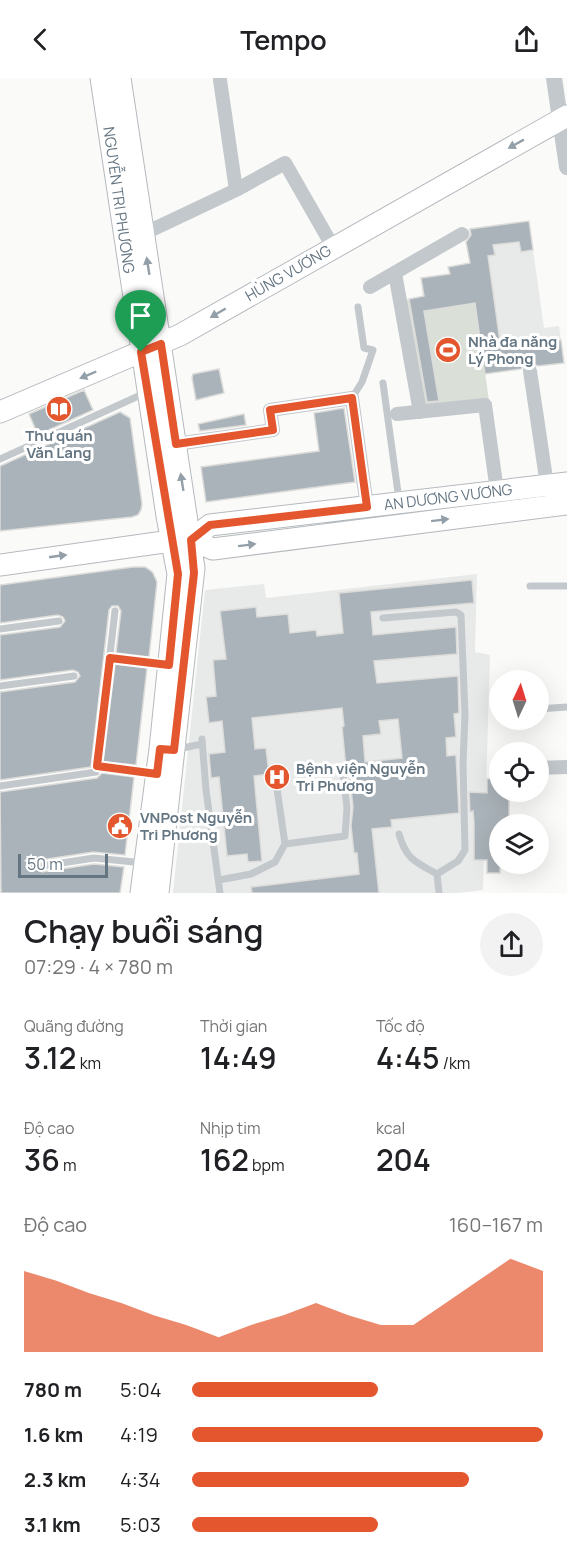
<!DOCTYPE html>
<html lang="vi">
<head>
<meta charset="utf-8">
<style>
  :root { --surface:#fff; --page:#f2f2f2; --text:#202124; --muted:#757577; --accent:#e4572e }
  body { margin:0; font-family:Manrope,sans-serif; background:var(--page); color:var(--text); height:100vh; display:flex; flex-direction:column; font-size:22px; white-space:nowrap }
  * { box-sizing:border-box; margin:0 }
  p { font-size:20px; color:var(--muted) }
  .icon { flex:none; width:33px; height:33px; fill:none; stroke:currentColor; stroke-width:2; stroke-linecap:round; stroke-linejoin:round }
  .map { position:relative; height:815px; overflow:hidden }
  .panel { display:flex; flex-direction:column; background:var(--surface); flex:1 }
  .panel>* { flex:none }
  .needle { width:39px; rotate:4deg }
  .controls { position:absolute; left:489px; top:592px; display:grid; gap:12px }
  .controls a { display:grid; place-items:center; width:60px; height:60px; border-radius:50%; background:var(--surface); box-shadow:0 6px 24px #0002; font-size:30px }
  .scale { position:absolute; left:18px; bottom:15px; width:90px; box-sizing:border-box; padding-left:6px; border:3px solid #657683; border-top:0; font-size:16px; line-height:21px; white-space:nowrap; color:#657683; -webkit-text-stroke:4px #fff; paint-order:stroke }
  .pin { position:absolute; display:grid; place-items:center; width:51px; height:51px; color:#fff; margin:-62px -26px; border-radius:50% 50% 50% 0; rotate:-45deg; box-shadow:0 0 6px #0007 }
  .pin .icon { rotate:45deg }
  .round { display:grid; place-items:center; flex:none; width:63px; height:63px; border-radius:32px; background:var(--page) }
  .summary { display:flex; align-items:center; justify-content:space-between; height:102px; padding:0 24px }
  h1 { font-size:33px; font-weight:600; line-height:45px }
  .stats { display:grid; grid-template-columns:repeat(3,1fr); gap:9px; height:102px; padding:6px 24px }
  .stats div { display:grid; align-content:center }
  .stats b { font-size:30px; font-weight:600 }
  .stats small { font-size:16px; font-weight:400 }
  .stats p { font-size:16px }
  .chart { height:168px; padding:12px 24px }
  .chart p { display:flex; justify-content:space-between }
  .chart svg { width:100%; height:108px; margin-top:6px; fill:var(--accent); opacity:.7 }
  ul { padding:0 24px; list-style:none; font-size:20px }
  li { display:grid; grid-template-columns:96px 72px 1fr; align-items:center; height:45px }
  li i { height:15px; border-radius:8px; background:var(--accent) }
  header { display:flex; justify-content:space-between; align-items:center; height:78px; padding:0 24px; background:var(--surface); font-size:27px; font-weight:600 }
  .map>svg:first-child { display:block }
  .built { fill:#e8e9e9 }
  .green { fill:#dadfd7 }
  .building { fill:#aab3b9; stroke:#dcdcda; stroke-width:1.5; fill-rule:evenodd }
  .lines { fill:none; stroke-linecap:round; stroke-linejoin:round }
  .primary-casing { stroke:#b5babe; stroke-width:23 }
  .service { stroke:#c3c8cc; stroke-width:7 }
  .minor { stroke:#c3c8cc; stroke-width:14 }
  .tertiary { stroke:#c3c8cc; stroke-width:16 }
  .primary { stroke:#fff; stroke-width:21 }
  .oneway { fill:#939fa8 }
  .route-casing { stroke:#fff; stroke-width:12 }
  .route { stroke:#e4572e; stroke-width:8 }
  .labels { text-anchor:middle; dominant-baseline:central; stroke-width:6; stroke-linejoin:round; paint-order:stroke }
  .street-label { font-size:15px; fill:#657683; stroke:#fff }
  .poi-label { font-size:15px; font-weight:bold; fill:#657683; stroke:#fff; text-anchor:start }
</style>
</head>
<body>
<header><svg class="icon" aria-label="back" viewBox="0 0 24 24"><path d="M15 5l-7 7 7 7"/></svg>Tempo<svg class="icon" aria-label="share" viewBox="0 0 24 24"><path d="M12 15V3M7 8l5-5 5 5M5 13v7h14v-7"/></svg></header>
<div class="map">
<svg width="567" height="815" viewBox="0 0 567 815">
  <rect width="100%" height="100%" fill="#fafaf8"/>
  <path class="built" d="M529,143L544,250L559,248L564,284L485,296L465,152Z
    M477,496L475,574L490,577L483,812L458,815H173L205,512L264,506L266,520Z"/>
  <path class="green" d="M470,185L489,323L423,330L405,222L423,218L421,200L450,197L448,189Z"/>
  <path class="building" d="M529,143L533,172L521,174L519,164L493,167L495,177L488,178L501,271L561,262L564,285L538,288L529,284L524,286L521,291L485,296L475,225L424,233L439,323L427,324L409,221L424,218L421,200L450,196L448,189L470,185L466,164L471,157L470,151Z
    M219,291L224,315L196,322L192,300L193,296Z
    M84,312L93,332L38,357L29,336Z
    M344,330L355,404L206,424L201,389L319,373L314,335Z
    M120,334L130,340L142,426L141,432L138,437L132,439L0,453V388Z
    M244,336L246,347L200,353L198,346Z
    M133,489H145L150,492L153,495L157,504L149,579L116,575L121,533L118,528H112L109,532L91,689L0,702V614L75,604L80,598L78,594L73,592L0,602V557L60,549L65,543L63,539L58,537L0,545V507Z
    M472,502L474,525L371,534L373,557L456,549L457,576L374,583L377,605L458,598L459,635L454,636L456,659L446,660L447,678L456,677L459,735L391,742L392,749L372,751L379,815H252L251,809L359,796L357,775H354L351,748L353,729L349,694L346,690L342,649L344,648L342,630L252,640L255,671L266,670L269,696L254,698L262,783L248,784L247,776L227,778L219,699L211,700L209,676L225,674L222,643L209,645L206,619L216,618L213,582L226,581L220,533L256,529L257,539L288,536L290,555L316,552L317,558L343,555L339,515ZM398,641L402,680L365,684L363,658L381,656L379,643Z
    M115,586L147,590L136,687L103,684Z
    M102,695L134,699L125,777L93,774L41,782L37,785V789L42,794L94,786L124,789L120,815H1L0,714L97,700Z
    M500,700V714H509V747H500V795H487V782H474V744L473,733L470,734L469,714L487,715V701Z"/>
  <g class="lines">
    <g class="primary-casing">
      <path id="primary" d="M101,0L167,438L178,496L160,671L141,815
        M120,0L194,490L158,815
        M0,334L180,257L567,38
        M191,462L210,447L567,405
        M0,487L171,463L191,462L213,471L567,426"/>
    </g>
    <path class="service" d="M383,305L399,422
      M352,320L362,304L373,272L364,270L358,229
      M0,381L145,315
      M530,508H567
      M383,540L456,534L461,537L465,637L463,685L465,772L458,783L437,796L439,815
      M0,551L59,543
      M110,580L167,587
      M0,608L74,598
      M538,631L567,629
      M202,661L206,712L220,815
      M178,671L202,666
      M97,689L115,533
      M0,708L96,694L97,689L153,695
      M399,756C406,781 415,784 437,796
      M285,766L345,758L347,730L343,695
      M42,788L94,780L144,785
      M219,802L251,796L275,784L285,766L276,704"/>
    <path class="minor" d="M220,2L236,112
      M143,156L236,112L285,85L333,169
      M395,195L420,334
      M370,209L462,156
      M530,293L547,407
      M397,336L485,327L497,413
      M176,366L273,352L270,332L352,320L367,429
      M538,690L567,689"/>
    <path class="tertiary" d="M554,0L567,89"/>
    <use href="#primary" class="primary"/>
  </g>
  <defs><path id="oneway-solid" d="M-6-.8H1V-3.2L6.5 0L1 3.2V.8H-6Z" transform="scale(1.5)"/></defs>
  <g class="oneway">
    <use href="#oneway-solid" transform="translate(516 66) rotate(151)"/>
    <use href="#oneway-solid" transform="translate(148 188) rotate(-99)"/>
    <use href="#oneway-solid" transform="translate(218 235) rotate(150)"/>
    <use href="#oneway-solid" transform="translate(88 297) rotate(157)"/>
    <use href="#oneway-solid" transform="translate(182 404) rotate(-99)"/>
    <use href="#oneway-solid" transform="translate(440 442) rotate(-7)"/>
    <use href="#oneway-solid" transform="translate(247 467) rotate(-7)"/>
    <use href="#oneway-solid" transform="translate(58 478) rotate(-8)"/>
  </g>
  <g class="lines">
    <g class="route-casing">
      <path id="route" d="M161,266L176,366L273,352L270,332L352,320L367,429L210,447L191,462L194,495L174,672L160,671L157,696L97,688L110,580L169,587L178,496L141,274Z"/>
    </g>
    <use href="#route" class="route"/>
  </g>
  <defs>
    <g id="stadium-disc" transform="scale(1.35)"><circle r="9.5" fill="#e4572e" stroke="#fff"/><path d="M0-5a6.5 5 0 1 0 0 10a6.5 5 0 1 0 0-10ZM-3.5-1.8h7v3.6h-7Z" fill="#fff"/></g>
    <g id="library-disc" transform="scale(1.35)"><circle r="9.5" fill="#e4572e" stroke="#fff"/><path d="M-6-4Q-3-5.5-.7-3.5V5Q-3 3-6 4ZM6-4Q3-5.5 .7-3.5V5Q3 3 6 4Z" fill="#fff"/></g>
    <g id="hospital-disc" transform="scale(1.35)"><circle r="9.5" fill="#e4572e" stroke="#fff"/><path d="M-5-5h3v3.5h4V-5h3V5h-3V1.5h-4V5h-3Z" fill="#fff"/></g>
    <g id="civic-disc" transform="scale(1.35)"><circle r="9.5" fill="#e4572e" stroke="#fff"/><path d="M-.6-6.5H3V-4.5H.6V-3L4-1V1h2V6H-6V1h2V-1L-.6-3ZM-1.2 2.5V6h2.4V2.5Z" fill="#fff"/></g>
  </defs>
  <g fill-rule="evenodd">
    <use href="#stadium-disc" x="448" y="272"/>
    <use href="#library-disc" x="59" y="331"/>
    <use href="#hospital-disc" x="277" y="699"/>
    <use href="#civic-disc" x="120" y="748"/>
  </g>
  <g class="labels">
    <g class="street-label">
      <text transform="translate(119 122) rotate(82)">NGUYỄN TRI PHƯƠNG</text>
      <text transform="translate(288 195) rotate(-30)">HÙNG VƯƠNG</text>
      <text transform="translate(448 419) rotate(-7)">AN DƯƠNG VƯƠNG</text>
    </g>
    <g class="poi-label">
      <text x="468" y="263">Nhà đa năng<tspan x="468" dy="17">Lý Phong</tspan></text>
      <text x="59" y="357" text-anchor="middle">Thư quán<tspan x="59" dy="17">Văn Lang</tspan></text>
      <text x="296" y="690">Bệnh viện Nguyễn<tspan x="296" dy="17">Tri Phương</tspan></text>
      <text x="140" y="739">VNPost Nguyễn<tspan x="140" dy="17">Tri Phương</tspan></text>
    </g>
  </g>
</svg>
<div class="controls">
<a><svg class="needle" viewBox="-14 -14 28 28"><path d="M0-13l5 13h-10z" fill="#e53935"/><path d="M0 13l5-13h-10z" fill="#757577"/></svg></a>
<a><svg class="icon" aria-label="locate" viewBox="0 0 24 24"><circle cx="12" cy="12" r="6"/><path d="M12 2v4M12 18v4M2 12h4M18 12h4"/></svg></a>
<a><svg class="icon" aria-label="layers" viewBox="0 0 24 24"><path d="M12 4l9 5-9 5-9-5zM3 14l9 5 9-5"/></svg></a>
</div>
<div class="scale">50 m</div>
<div class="pin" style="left:141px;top:274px;background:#1e9e55"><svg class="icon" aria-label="arrive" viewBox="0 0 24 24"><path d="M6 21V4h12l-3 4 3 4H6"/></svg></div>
</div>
<section class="panel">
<div class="summary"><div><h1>Chạy buổi sáng</h1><p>07:29 · 4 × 780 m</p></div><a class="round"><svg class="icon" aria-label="share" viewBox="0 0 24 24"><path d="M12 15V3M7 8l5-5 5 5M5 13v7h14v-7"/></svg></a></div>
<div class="stats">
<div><p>Quãng đường</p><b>3.12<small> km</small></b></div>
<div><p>Thời gian</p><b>14:49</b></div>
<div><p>Tốc độ</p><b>4:45<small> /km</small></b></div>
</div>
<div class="stats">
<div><p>Độ cao</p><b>36<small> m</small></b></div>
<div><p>Nhịp tim</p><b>162<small> bpm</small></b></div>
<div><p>kcal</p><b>204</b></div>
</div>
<div class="chart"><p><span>Độ cao</span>160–167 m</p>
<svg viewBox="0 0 160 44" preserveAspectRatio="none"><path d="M0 44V11L10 15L20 20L30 24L40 29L50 33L60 38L70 33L80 29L90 24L100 29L110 33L120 33L130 24L140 15L150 6L160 11V44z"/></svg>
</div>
<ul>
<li><b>780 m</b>5:04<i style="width:53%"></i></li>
<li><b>1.6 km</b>4:19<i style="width:100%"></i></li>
<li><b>2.3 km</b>4:34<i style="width:79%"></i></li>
<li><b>3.1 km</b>5:03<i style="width:53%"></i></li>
</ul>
</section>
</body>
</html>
